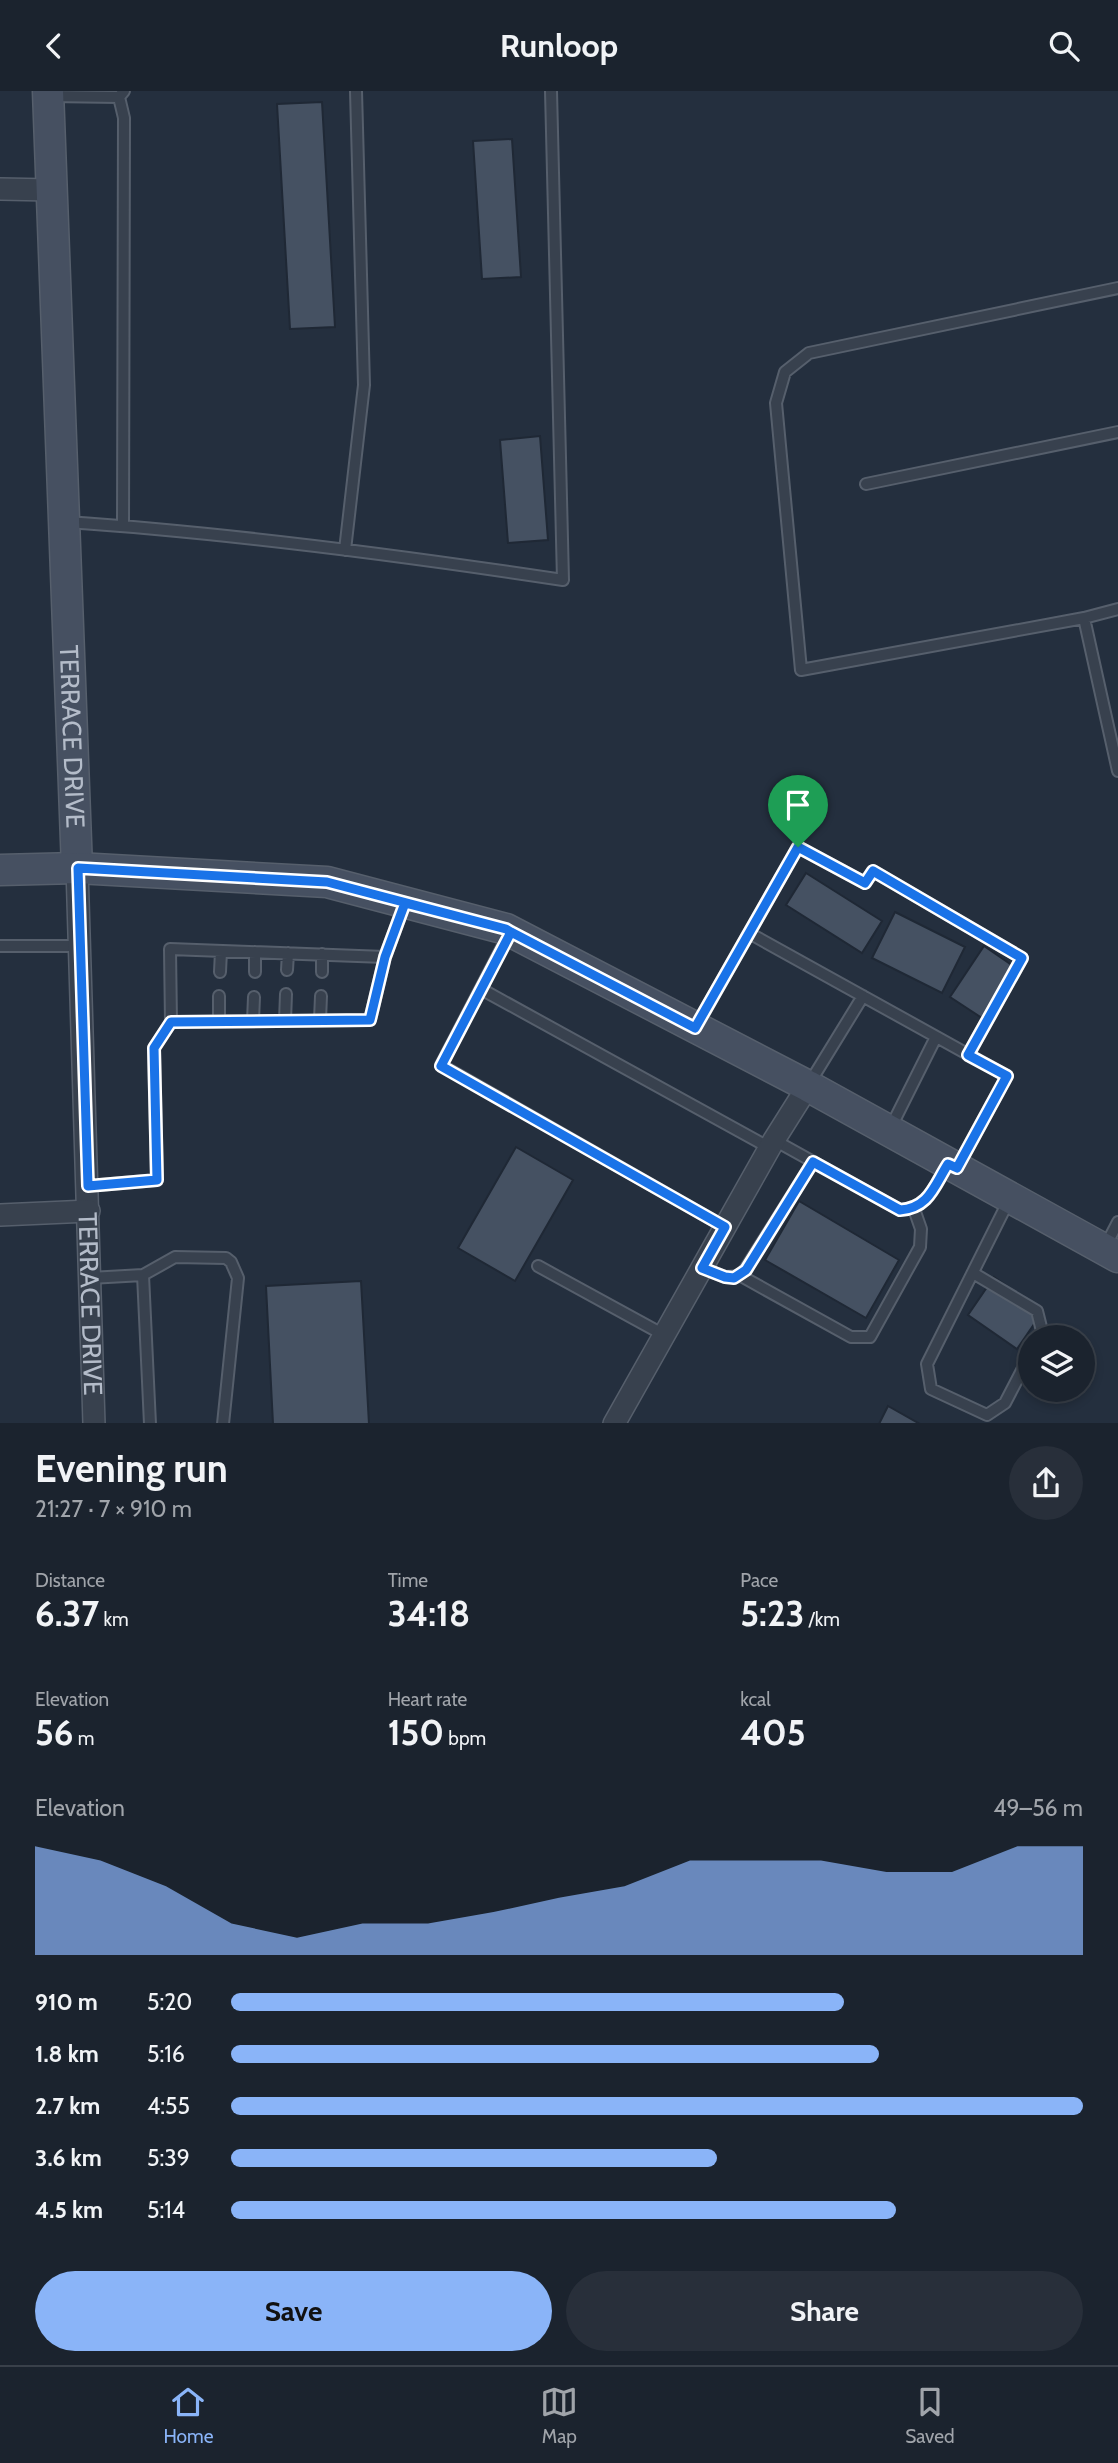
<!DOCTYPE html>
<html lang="en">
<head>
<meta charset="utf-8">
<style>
  :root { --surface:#1b232e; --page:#282f3a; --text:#f1f3f6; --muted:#a0a4aa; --line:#39404a; --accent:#8ab4f8 }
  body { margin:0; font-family:Cabin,sans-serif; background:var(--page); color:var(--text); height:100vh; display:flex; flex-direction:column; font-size:26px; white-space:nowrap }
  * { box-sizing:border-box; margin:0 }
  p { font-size:23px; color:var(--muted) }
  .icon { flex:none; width:38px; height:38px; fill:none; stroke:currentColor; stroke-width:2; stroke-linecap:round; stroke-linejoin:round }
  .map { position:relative; height:1332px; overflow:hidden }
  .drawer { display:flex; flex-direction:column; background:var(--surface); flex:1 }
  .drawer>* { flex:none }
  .buttons { position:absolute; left:1018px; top:1234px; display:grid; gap:14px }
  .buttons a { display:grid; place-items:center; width:77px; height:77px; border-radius:50%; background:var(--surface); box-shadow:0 4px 10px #0003,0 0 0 2px var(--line); font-size:35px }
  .pin { position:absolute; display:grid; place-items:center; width:60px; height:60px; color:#fff; margin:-72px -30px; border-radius:50% 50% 50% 0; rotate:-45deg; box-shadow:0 0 7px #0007 }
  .pin .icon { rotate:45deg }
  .round { display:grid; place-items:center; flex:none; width:74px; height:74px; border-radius:37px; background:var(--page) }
  .summary { display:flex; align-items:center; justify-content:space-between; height:119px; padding:0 35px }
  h1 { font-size:38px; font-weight:800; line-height:52px }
  .metrics { display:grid; grid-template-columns:repeat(3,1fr); gap:10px; height:119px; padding:7px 35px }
  .metrics div { display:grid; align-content:center }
  .metrics b { font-size:35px; font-weight:800 }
  .metrics small { font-size:19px; font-weight:400 }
  .metrics p { font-size:19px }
  .chart { height:196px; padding:14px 35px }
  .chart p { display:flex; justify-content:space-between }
  .chart svg { width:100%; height:126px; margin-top:7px; fill:var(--accent); opacity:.7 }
  .action { display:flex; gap:14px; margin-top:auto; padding:14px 35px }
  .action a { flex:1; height:80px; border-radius:42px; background:var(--accent); color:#111; font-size:28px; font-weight:800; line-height:80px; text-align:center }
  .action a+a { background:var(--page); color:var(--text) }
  ul { padding:0 35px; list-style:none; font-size:23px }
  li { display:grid; grid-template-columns:112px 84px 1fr; align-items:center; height:52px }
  li i { height:18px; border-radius:9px; background:var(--accent) }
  header { display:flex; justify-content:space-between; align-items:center; height:91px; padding:0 35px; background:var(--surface); font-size:32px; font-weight:800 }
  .tabs { display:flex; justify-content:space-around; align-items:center; height:98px; border-top:2px solid var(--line); background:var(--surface); font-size:19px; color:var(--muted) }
  .tabs a { display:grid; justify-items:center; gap:4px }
  .tabs .current { color:var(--accent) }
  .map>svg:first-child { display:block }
  .building { fill:#455162; stroke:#1f2835; stroke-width:2 }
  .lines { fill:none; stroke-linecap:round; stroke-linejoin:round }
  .lane-casing { stroke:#565f6c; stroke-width:14 }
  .street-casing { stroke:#565f6c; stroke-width:24 }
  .secondary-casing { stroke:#565f6c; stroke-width:33 }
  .lane { stroke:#38414e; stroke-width:10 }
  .street { stroke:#38414e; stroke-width:21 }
  .secondary { stroke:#465061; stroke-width:30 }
  .route-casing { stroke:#fff; stroke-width:14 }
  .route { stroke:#1a73e8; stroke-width:9 }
  .labels { text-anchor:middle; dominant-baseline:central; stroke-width:5; stroke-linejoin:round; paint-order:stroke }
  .street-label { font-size:26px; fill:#b4bcc9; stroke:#1d2633 }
</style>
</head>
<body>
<header><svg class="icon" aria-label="back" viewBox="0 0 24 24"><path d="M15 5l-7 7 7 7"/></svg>Runloop<svg class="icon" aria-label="search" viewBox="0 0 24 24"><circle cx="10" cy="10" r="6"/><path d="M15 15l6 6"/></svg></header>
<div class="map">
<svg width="1118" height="1333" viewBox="0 0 1118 1333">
  <rect width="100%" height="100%" fill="#242f3e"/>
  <path class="building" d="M322,11L335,236L290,238L277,13Z
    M512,48L521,186L482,188L473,50Z
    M540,345L548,449L508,452L500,349Z
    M806,782L882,830L862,862L786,814Z
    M895,821L965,856L942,902L872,867Z
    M984,855L1016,877L982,927L950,906Z
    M516,1056L573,1089L515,1190L458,1157Z
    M799,1110L899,1169L866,1227L765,1169Z
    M994,1186L1043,1220L1017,1258L968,1224Z
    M361,1190L369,1333H273L266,1195Z
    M888,1315L920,1333H879Z"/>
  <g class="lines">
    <g class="lane-casing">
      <path id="lane" d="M49,5L119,6L124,0
        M119,6L124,27L123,435
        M866,393L1118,341
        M66,431C232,442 398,464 563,489L551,0
        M345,459L364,294L356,0
        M1118,518L1084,527L1118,680
        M1084,527L801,579L776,312L785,281L809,262L1118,197
        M749,842L798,756L865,792L873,780L1022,867L968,964
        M509,843L441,974L725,1136
        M0,855H80
        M287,879L288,862
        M220,881L221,860
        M255,881V861
        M322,881V863
        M481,898L770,1057
        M320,929L321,905
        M253,930L254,906
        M285,930L286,903
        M171,931L370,929L385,866
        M219,931V905
        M697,934L749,842L1007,985L958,1075
        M809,993L863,905
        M890,1038L936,946
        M774,1049L900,1119C928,1117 934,1097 947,1074
        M88,1095L157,1089L154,957L171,931L170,858L385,866L405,812
        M1009,1109L927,1273L931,1298L987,1324L1005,1312L1031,1262
        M1105,1156L1118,1131
        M538,1175L664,1244
        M702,1177L725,1186L741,1185L813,1071
        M973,1182L1037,1220L1042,1240L1039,1246
        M143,1184L150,1333
        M741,1185L851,1246H870L920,1156L921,1138L914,1118
        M90,1187L143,1184L175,1166L226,1167L231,1171L238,1187L223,1333"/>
    </g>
    <g class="street-casing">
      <g id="street">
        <path d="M0,98L52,99"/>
        <path id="s1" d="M77,777L94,1333"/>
        <path d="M0,1124L89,1120"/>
        <path d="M614,1333L774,1049L808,995"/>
      </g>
    </g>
    <g class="secondary-casing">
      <g id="secondary">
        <path id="s2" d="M48,0L77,777"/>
        <path d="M0,779L77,777L327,791L506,838L808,995L1118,1166"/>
      </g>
    </g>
    <use href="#lane" class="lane"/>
    <use href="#street" class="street"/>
    <use href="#secondary" class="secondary"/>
  </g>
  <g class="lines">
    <g class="route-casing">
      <path id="route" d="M798,756L695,937L511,841L506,838L405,812L385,866L370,929L171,931L154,957L157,1089L88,1095L78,777L327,791L506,838L511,841L441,975L725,1136L702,1177L725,1186L734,1187L746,1179L813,1071L900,1119C929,1117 934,1095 948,1073L957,1077L1007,985L968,964L1022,867L873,780L865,792L798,756"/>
    </g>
    <use href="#route" class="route"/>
  </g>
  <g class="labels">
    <g class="street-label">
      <text stroke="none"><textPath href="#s2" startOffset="646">TERRACE DRIVE</textPath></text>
      <text stroke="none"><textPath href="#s1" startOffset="436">TERRACE DRIVE</textPath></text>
    </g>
  </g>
</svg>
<div class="buttons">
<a><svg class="icon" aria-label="layers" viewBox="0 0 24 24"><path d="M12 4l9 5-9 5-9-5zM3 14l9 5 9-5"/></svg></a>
</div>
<div class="pin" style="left:798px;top:756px;background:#1e9e55"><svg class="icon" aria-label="arrive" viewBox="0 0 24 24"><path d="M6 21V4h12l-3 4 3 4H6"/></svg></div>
</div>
<section class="drawer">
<div class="summary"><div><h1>Evening run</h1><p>21:27 · 7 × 910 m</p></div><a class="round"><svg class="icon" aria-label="share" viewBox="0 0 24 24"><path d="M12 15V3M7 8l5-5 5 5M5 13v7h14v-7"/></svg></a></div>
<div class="metrics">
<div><p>Distance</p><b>6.37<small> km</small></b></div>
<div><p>Time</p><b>34:18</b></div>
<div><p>Pace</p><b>5:23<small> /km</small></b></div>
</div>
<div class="metrics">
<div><p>Elevation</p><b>56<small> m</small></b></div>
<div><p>Heart rate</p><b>150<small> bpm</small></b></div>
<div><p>kcal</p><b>405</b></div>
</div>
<div class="chart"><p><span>Elevation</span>49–56 m</p>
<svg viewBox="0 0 160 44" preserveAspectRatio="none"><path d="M0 44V6L10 11L20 20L30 33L40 38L50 33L60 33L70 29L80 24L90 20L100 11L110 11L120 11L130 15L140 15L150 6L160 6V44z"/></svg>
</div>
<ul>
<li><b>910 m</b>5:20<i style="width:72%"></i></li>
<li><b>1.8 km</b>5:16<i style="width:76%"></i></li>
<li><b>2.7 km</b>4:55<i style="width:100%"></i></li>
<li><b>3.6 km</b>5:39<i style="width:57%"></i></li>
<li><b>4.5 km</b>5:14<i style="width:78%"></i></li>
</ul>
<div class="action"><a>Save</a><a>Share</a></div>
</section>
<nav class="tabs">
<a class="current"><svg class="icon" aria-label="home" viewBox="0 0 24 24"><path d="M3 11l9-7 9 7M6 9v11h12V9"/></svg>Home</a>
<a><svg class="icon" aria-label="map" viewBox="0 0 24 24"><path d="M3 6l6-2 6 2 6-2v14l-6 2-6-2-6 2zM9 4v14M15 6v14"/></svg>Map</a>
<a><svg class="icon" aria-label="saved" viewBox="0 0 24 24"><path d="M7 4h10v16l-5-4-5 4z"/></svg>Saved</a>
</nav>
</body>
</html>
